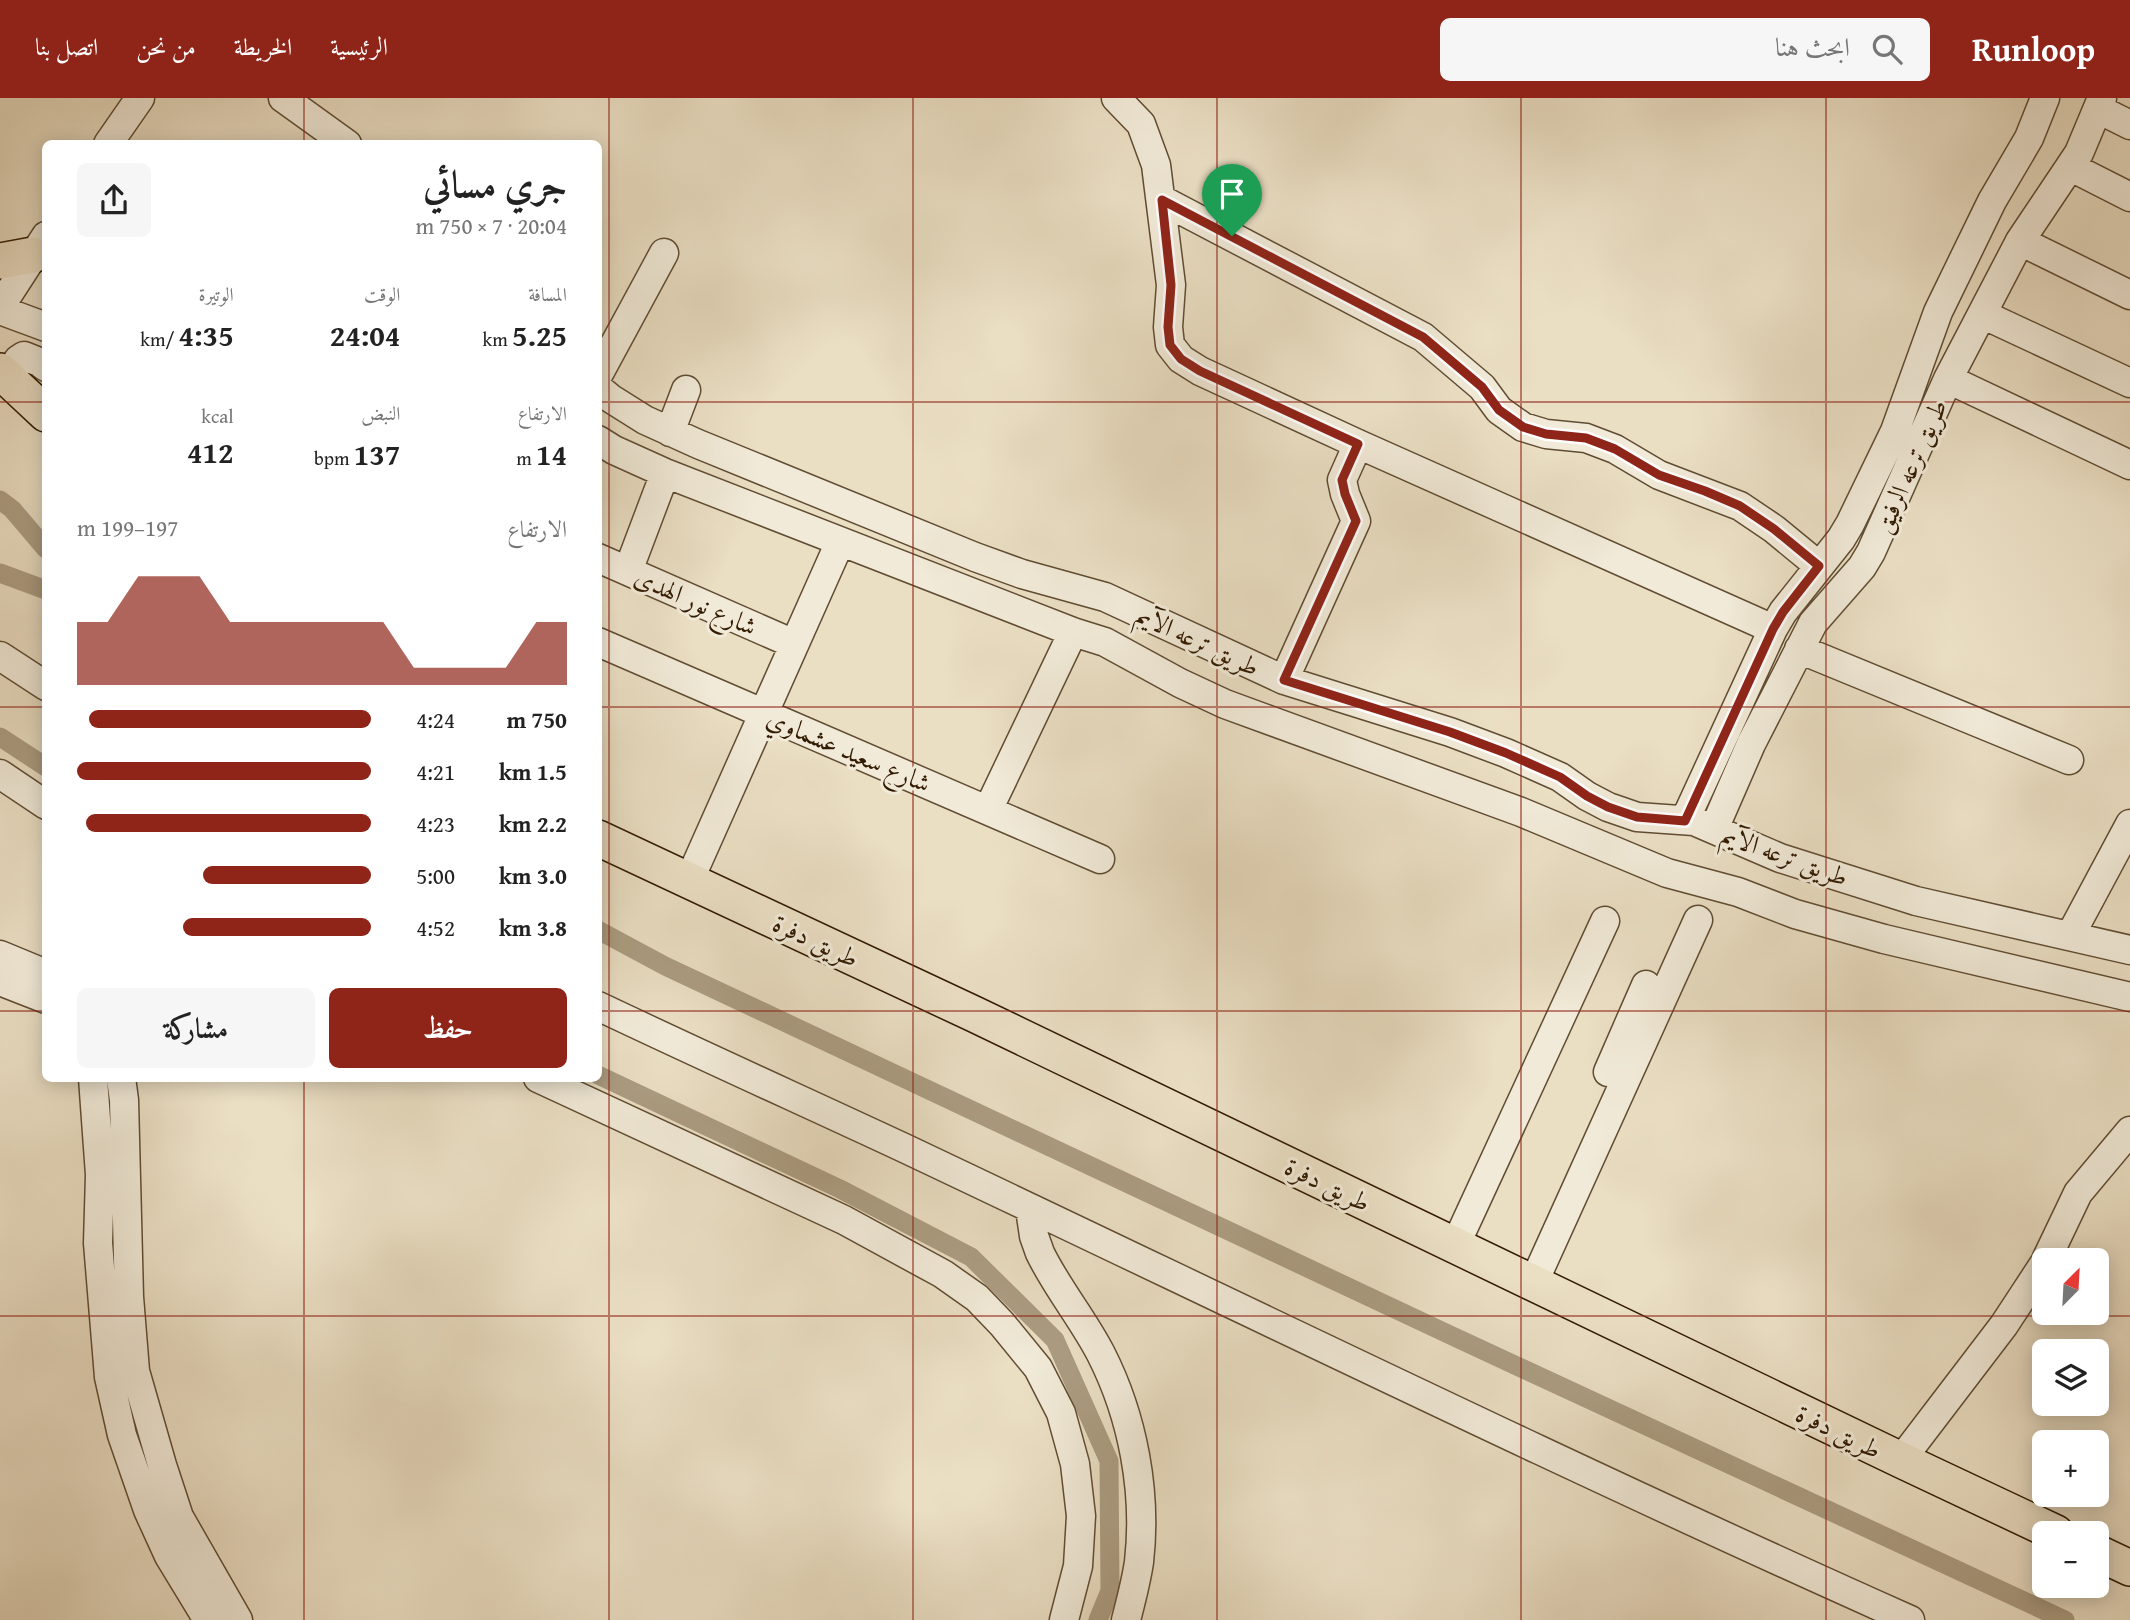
<!DOCTYPE html>
<html lang="ar">
<head>
<meta charset="utf-8">
<style>
  :root { --surface:#fff; --page:#f6f6f6; --text:#222; --muted:#767676; --accent:#8f2418 }
  body { margin:0; font-family:"Gentium Book Plus",Amiri,serif; background:var(--page); color:var(--text); direction:rtl; height:100vh; display:flex; flex-direction:column; font-size:26px; white-space:nowrap }
  * { box-sizing:border-box; margin:0 }
  p { font-size:23px; color:var(--muted) }
  .icon { flex:none; width:38px; height:38px; fill:none; stroke:currentColor; stroke-width:2; stroke-linecap:round; stroke-linejoin:round }
  .map { position:relative; flex:1; overflow:hidden; direction:ltr }
  .details { position:absolute; left:42px; top:42px; width:560px; height:942px; display:flex; flex-direction:column; background:var(--surface); border-radius:10px; box-shadow:0 4px 18px #0003; direction:rtl }
  .details>* { flex:none }
  .needle { width:46px; rotate:24deg }
  .tools { position:absolute; left:2032px; top:1150px; display:grid; gap:14px }
  .tools a { display:grid; place-items:center; width:77px; height:77px; border-radius:10px; background:var(--surface); box-shadow:0 4px 18px #0003; font-size:35px }
  .pin { position:absolute; display:grid; place-items:center; width:60px; height:60px; color:#fff; margin:-72px -30px; border-radius:50% 50% 50% 0; rotate:-45deg; box-shadow:0 0 7px #0007 }
  .pin .icon { rotate:45deg }
  .round { display:grid; place-items:center; flex:none; width:74px; height:74px; border-radius:10px; background:var(--page) }
  .head { display:flex; align-items:center; justify-content:space-between; height:119px; padding:0 35px }
  h1 { font-size:38px; font-weight:800; line-height:52px }
  .figures { display:grid; grid-template-columns:repeat(3,1fr); gap:10px; height:119px; padding:7px 35px }
  .figures div { display:grid; align-content:center }
  .figures b { font-size:30px; font-weight:800 }
  .figures small { font-size:19px; font-weight:400 }
  .figures p { font-size:19px }
  .chart { height:196px; padding:14px 35px }
  .chart p { display:flex; justify-content:space-between }
  .chart svg { width:100%; height:126px; margin-top:7px; fill:var(--accent); opacity:.7 }
  .button { display:flex; gap:14px; margin-top:auto; padding:14px 35px }
  .button a { flex:1; height:80px; border-radius:10px; background:var(--accent); color:#fff; font-size:28px; font-weight:800; line-height:80px; text-align:center }
  .button a+a { background:var(--page); color:var(--text) }
  ul { padding:0 35px; list-style:none; font-size:23px }
  li { display:grid; grid-template-columns:112px 84px 1fr; align-items:center; height:52px }
  li i { height:18px; border-radius:9px; background:var(--accent) }
  header { display:flex; align-items:center; gap:42px; box-sizing:border-box; height:98px; padding:0 35px; background:var(--accent); color:#fff }
  header strong { font-size:33px }
  nav { display:flex; gap:38px; margin-inline-start:auto; font-size:24px }
  .search { width:490px; height:63px; background:var(--page); display:flex; align-items:center; gap:18px; box-sizing:border-box; padding:0 24px; border-radius:10px; color:var(--muted); font-size:26px }
  .map>svg:first-child { display:block }
  .lines { fill:none; stroke-linecap:round; stroke-linejoin:round }
  .canal { stroke:#ab9c81; stroke-width:19 }
  .minor-casing { stroke:#604c32; stroke-width:31 }
  .major-casing { stroke:#321b02; stroke-width:38 }
  .minor { stroke:#f1ead8; stroke-width:28 }
  .major { stroke:#eadec3; stroke-width:35 }
  .route-casing { stroke:#fff; stroke-width:14 }
  .route { stroke:#8f2418; stroke-width:9 }
  .grid { fill:none; stroke:#8f2418; stroke-width:2; stroke-opacity:0.55 }
  .labels { text-anchor:middle; dominant-baseline:central; stroke-width:6; stroke-linejoin:round; paint-order:stroke }
  .street-label { font-size:26px; fill:#321b02; stroke:#f1ead8 }
</style>
</head>
<body>
<header>
<strong>Runloop</strong>
<div class="search"><svg class="icon" aria-label="search" viewBox="0 0 24 24"><circle cx="10" cy="10" r="6"/><path d="M15 15l6 6"/></svg>ابحث هنا</div>
<nav><a>الرئيسية</a><a>الخريطة</a><a>من نحن</a><a>اتصل بنا</a></nav>
</header>
<div class="map">
<svg width="2130" height="1522" viewBox="0 0 2130 1522">
  <rect width="100%" height="100%" fill="#eadec3"/>
  <filter id="stains"><feTurbulence type="fractalNoise" baseFrequency=".00286" numOctaves="4"/><feColorMatrix values="0 0 0 0 .2 0 0 0 0 .09 0 0 0 0 .02 0 0 0 .5 -.17"/></filter>
  <radialGradient id="worn" r=".72"><stop offset=".6" stop-color="#630" stop-opacity="0"/><stop offset="1" stop-color="#630" stop-opacity=".3"/></radialGradient>
  <g class="lines">
    <path class="canal" d="M0,402L12,411L46,451
      M0,475L46,492
      M0,639L46,669
      M598,832L665,868L1448,1236L2065,1522
      M598,977L840,1091L971,1159L1055,1242L1109,1363L1110,1493L1098,1522"/>
    <g class="minor-casing">
      <path id="minor" d="M283,0L347,46
        M1116,0L1141,26L1156,67L1171,187L1168,229L1170,247L1181,261L1200,273L1358,346L1773,531
        M2098,11L2130,27
        M108,46L140,0
        M2071,69L2130,99
        M1162,102L1423,239L1482,289L1499,312L1523,329L1546,336L1586,340L1615,351L1659,377L1740,408L1774,431L1819,468
        M2020,143L2130,197
        M0,209L46,138
        M0,212L46,229
        M1982,216L2130,285
        M598,277L664,155
        M8,280L18,262L24,258L39,264L46,269
        M1948,281L2130,367
        M598,290L610,300L645,322L698,346L975,459L1022,476L1105,499L1284,582L1450,634L1506,655L1560,679L1587,698L1608,709L1637,719L1694,723L1780,760L1916,803L2130,852
        M670,334L686,292
        M598,342L614,352L665,375L1073,534L1105,544L1180,585L1225,606L1521,714L1667,775L1738,794L1795,816L1884,841L2130,899
        M598,460L794,546
        M628,473L665,375
        M598,544L1100,761
        M1799,551L2069,662
        M0,558L46,588
        M1284,582L1356,423L1345,396L1342,382L1358,346
        M0,676L46,707
        M988,712L1073,534
        M1685,722L1773,531L1783,514L1841,441L1850,426L1895,333L1938,214L1992,103L2029,40L2045,0
        M1714,731L1751,646L1813,525L1862,469L1871,454L1948,281L2020,143L2079,55L2102,0
        M689,783L840,444
        M2070,838L2130,726
        M0,857L46,876
        M0,883L46,901
        M598,908C699,956 801,1002 902,1049C1238,1208 1571,1371 1910,1522
        M1608,974L1646,887
        M93,980L100,1077L98,1145L109,1279L122,1337L148,1412L169,1458L208,1522
        M121,980L124,1002L129,1199L135,1273L162,1367L179,1419L238,1522
        M538,980L844,1122L943,1176L977,1200L1002,1226L1038,1270L1061,1315L1075,1366L1081,1418L1078,1468L1064,1522
        M1030,1111L1034,1138L1040,1155C1057,1190 1083,1221 1101,1256C1133,1319 1147,1394 1139,1464C1136,1484 1131,1503 1126,1522
        M1455,1148L1605,823
        M2046,1162L2078,1095L2130,1033
        M1533,1186L1698,822
        M1901,1362L2004,1227L2044,1166"/>
    </g>
    <g class="major-casing">
      <path id="major" d="M0,163L33,157
        M0,273L46,316
        M598,740L974,916L1901,1362L2056,1435
        M2096,1454L2130,1470"/>
    </g>
    <use href="#minor" class="minor"/>
    <use href="#major" class="major"/>
  </g>
  <g class="lines">
    <g class="route-casing">
      <path id="route" d="M1162,102L1423,239L1482,289L1499,312L1523,329L1546,336L1586,340L1615,351L1659,377L1705,393L1740,408L1774,431L1819,468L1783,514L1773,531L1685,723L1637,719L1608,709L1587,698L1560,679L1506,655L1450,634L1284,582L1356,423L1345,396L1342,382L1358,346L1200,273L1181,261L1170,247L1168,229L1171,187Z"/>
    </g>
    <use href="#route" class="route"/>
  </g>
  <path class="grid" d="M304,0V46M609,0V1522M913,0V1522M1217,0V1522M1521,0V1522M1826,0V1522M0,304H46M598,304H2130M0,609H46M598,609H2130M0,913H46M598,913H2130M304,980V1522M0,1218H2130"/>
  <g class="labels">
    <g class="street-label">
      <text transform="translate(1910 368) rotate(-66)">طريق ترعه الرفيق</text>
      <text transform="translate(696 503) rotate(24)">شارع نور الهدى</text>
      <text transform="translate(1198 542) rotate(25)">طريق ترعه الآيم</text>
      <text transform="translate(849 652) rotate(23)">شارع سعيد عشماوي</text>
      <text transform="translate(1785 757) rotate(20)">طريق ترعه الآيم</text>
      <text transform="translate(816 842) rotate(25)">طريق دفرة</text>
      <text transform="translate(1328 1086) rotate(26)">طريق دفرة</text>
      <text transform="translate(1839 1333) rotate(26)">طريق دفرة</text>
    </g>
  </g>
  <rect width="100%" height="100%" filter="url(#stains)"/>
  <rect width="100%" height="100%" fill="url(#worn)"/>
</svg>
<div class="tools">
<a><svg class="needle" viewBox="-14 -14 28 28"><path d="M0-13l5 13h-10z" fill="#e53935"/><path d="M0 13l5-13h-10z" fill="#767676"/></svg></a>
<a><svg class="icon" aria-label="layers" viewBox="0 0 24 24"><path d="M12 4l9 5-9 5-9-5zM3 14l9 5 9-5"/></svg></a>
<a>+</a>
<a>−</a>
</div>
<div class="pin" style="left:1232px;top:138px;background:#1e9e55"><svg class="icon" aria-label="arrive" viewBox="0 0 24 24"><path d="M6 21V4h12l-3 4 3 4H6"/></svg></div>
<section class="details">
<div class="head"><div><h1>جري مسائي</h1><p>20:04 · 7 × 750 m</p></div><a class="round"><svg class="icon" aria-label="share" viewBox="0 0 24 24"><path d="M12 15V3M7 8l5-5 5 5M5 13v7h14v-7"/></svg></a></div>
<div class="figures">
<div><p>المسافة</p><b>5.25<small> km</small></b></div>
<div><p>الوقت</p><b>24:04</b></div>
<div><p>الوتيرة</p><b>4:35<small> /km</small></b></div>
</div>
<div class="figures">
<div><p>الارتفاع</p><b>14<small> m</small></b></div>
<div><p>النبض</p><b>137<small> bpm</small></b></div>
<div><p>kcal</p><b>412</b></div>
</div>
<div class="chart"><p><span>الارتفاع</span>197–199 m</p>
<svg viewBox="0 0 160 44" preserveAspectRatio="none"><path d="M0 44V22L10 22L20 6L30 6L40 6L50 22L60 22L70 22L80 22L90 22L100 22L110 38L120 38L130 38L140 38L150 22L160 22V44z"/></svg>
</div>
<ul>
<li><b>750 m</b>4:24<i style="width:96%"></i></li>
<li><b>1.5 km</b>4:21<i style="width:100%"></i></li>
<li><b>2.2 km</b>4:23<i style="width:97%"></i></li>
<li><b>3.0 km</b>5:00<i style="width:57%"></i></li>
<li><b>3.8 km</b>4:52<i style="width:64%"></i></li>
</ul>
<div class="button"><a>حفظ</a><a>مشاركة</a></div>
</section>
</div>
</body>
</html>
